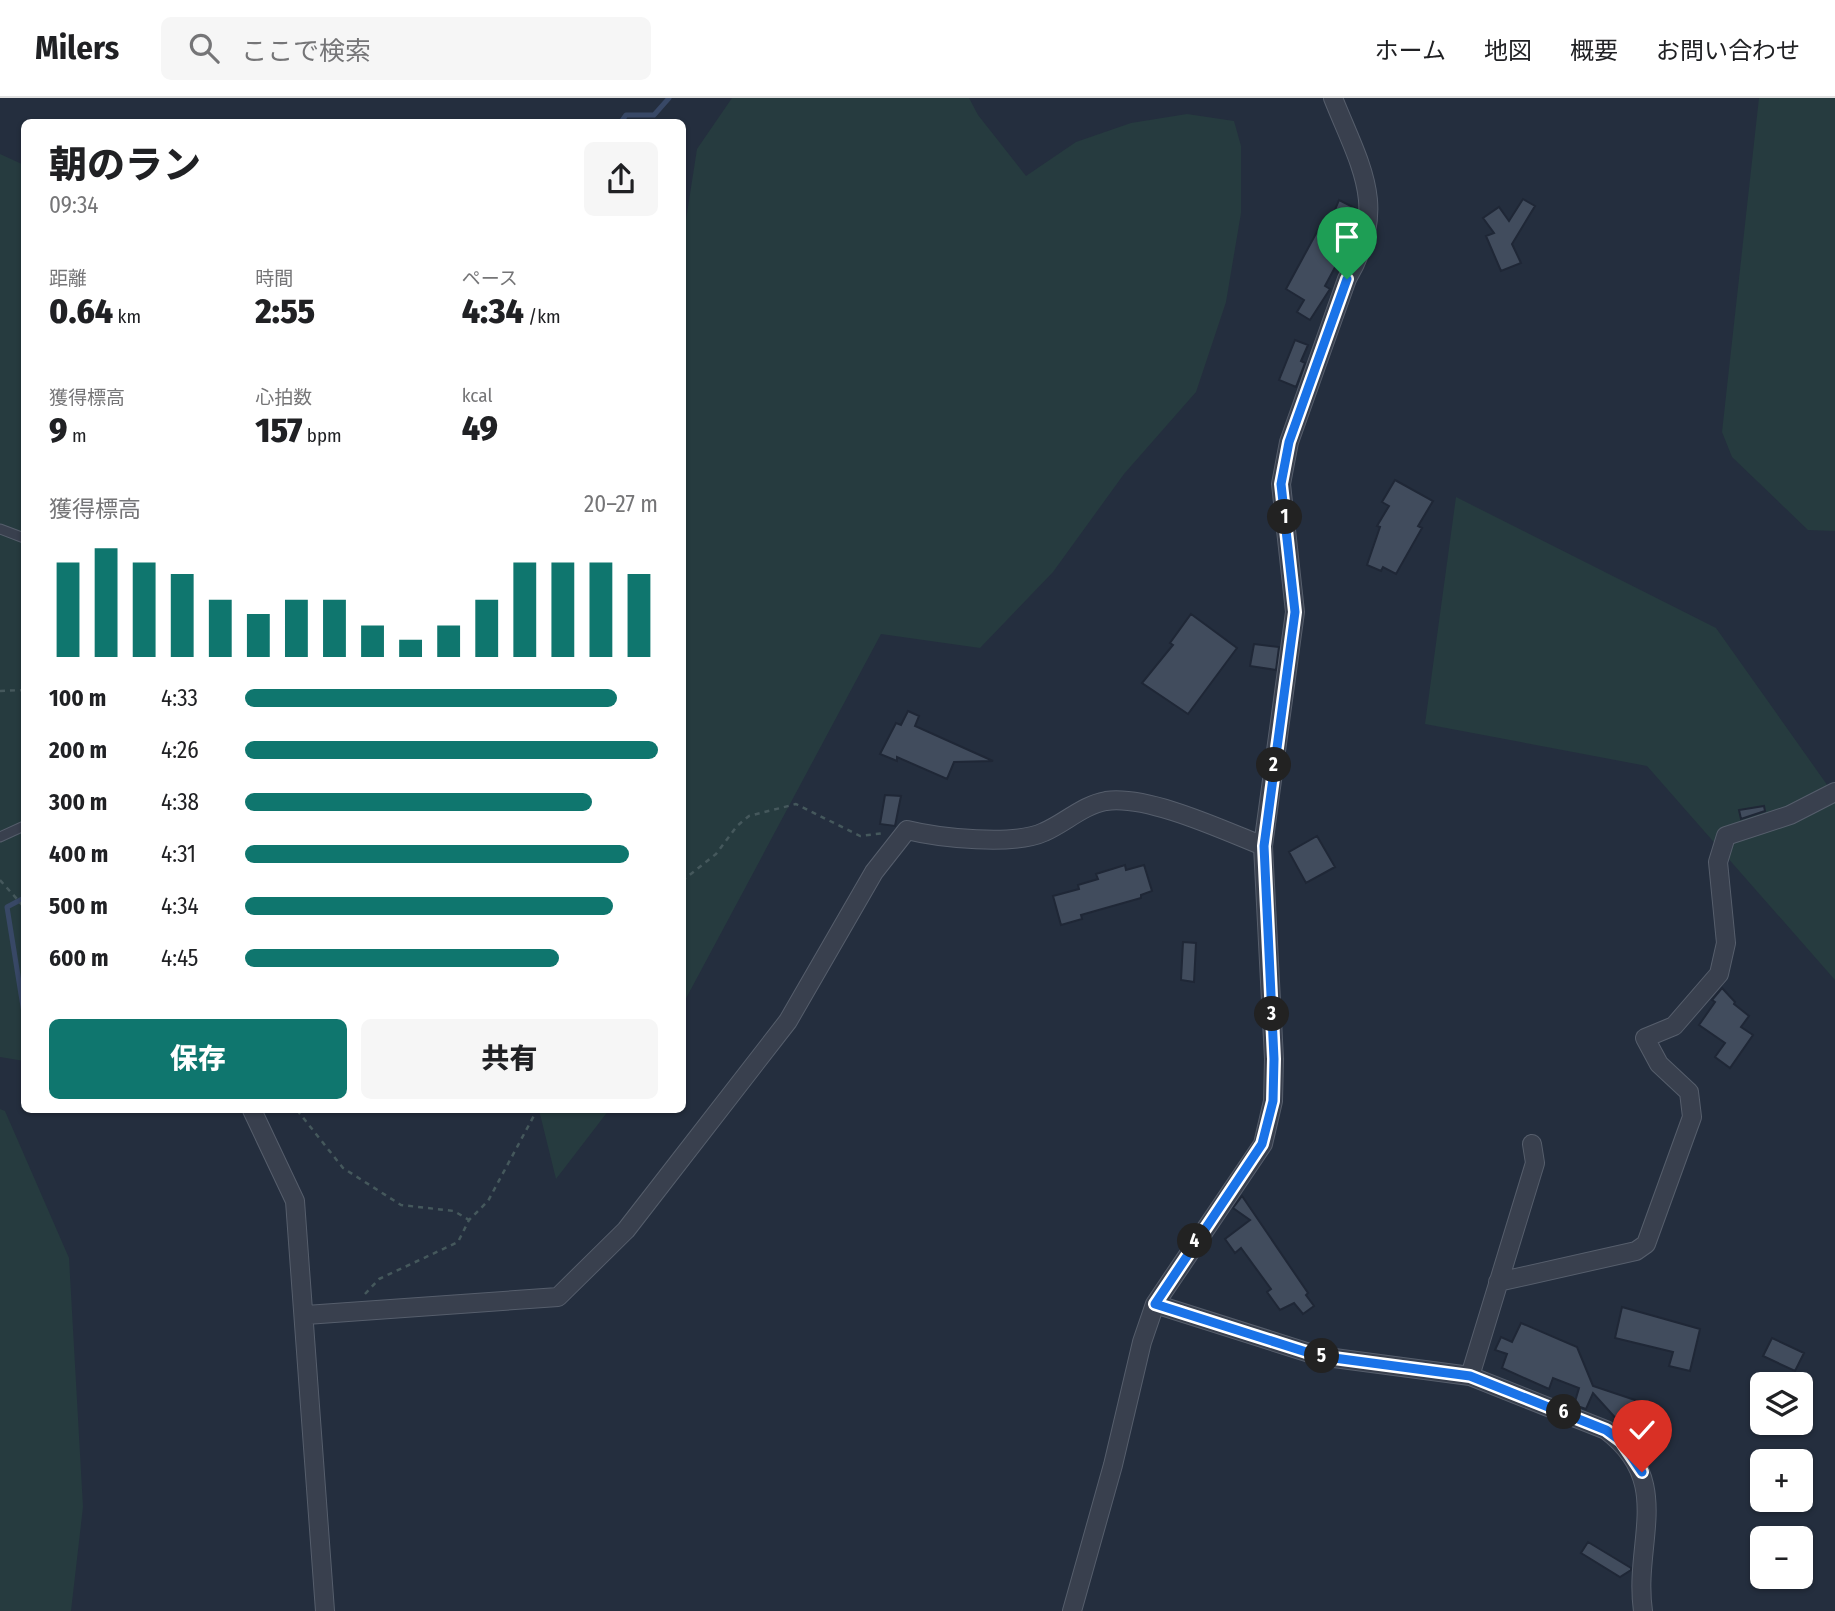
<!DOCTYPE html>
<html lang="ja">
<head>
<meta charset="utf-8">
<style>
  :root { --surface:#fff; --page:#f6f6f6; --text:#202124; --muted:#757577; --line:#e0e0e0; --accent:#0f766e }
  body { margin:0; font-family:"Fira Sans Condensed","Noto Sans JP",sans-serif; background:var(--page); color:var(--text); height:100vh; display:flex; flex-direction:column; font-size:26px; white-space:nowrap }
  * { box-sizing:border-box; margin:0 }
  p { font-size:23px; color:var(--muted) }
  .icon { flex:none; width:38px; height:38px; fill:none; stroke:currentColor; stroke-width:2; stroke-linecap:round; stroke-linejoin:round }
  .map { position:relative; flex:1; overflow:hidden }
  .drawer { position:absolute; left:21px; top:21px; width:665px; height:994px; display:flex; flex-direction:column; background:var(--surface); border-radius:10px; box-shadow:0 2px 5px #0004 }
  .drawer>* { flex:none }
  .fabs { position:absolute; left:1750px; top:1274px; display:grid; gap:14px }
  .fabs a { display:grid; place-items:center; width:63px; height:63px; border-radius:10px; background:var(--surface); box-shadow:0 2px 5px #0004; font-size:35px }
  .pin { position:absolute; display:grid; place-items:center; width:60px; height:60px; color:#fff; margin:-72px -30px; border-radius:50% 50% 50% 0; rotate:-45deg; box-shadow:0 0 7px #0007 }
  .pin .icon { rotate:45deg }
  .km { position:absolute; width:35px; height:35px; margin:-18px; border-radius:50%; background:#222; color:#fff; font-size:19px; line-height:35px; text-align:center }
  .round { display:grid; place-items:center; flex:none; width:74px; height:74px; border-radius:10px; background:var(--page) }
  .summary { display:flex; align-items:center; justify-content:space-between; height:119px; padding:0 28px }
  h1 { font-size:38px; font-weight:800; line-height:52px }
  .stats { display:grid; grid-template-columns:repeat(3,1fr); gap:10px; height:119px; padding:7px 28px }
  .stats div { display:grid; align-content:center }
  .stats b { font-size:35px; font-weight:800 }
  .stats small { font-size:19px; font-weight:400 }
  .stats p { font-size:19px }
  .chart { height:196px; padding:14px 28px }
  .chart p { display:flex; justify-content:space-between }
  .chart svg { width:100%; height:126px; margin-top:7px; stroke:var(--accent); stroke-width:6 }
  .cta { display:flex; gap:14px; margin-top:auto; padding:14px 28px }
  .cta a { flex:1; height:80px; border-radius:10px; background:var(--accent); color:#fff; font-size:28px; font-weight:800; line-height:80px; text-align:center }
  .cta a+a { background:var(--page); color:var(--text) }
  ul { padding:0 28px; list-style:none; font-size:23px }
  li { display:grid; grid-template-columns:112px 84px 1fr; align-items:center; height:52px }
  li i { height:18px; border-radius:9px; background:var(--accent) }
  header { display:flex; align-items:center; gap:42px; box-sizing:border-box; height:98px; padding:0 35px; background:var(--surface); border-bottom:2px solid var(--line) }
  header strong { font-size:33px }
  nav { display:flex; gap:38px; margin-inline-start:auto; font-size:24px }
  .search { width:490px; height:63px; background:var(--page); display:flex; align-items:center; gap:18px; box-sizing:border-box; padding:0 24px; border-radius:10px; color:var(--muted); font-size:26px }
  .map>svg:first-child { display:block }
  .green { fill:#263b3f }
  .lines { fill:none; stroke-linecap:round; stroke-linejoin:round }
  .stream { stroke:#384866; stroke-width:5 }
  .building { fill:#414c5d; stroke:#1f2736; stroke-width:2 }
  .service-casing { stroke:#565e6c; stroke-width:11 }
  .minor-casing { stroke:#565e6c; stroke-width:20 }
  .path { stroke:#45585c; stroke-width:2.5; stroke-dasharray:5 5; stroke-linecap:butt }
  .service { stroke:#39404e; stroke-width:9 }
  .minor { stroke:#39404e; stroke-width:18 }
  .route-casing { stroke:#fff; stroke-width:14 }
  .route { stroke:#1a73e8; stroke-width:9 }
</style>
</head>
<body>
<header>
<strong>Milers</strong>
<div class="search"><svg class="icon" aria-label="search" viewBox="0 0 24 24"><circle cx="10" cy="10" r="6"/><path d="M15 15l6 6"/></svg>ここで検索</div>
<nav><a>ホーム</a><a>地図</a><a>概要</a><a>お問い合わせ</a></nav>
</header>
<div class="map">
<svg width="1835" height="1513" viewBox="0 0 1835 1513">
  <rect width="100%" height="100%" fill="#242e3e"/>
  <path class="green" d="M732,0H969L978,17L1026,78L1076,44L1131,25L1187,16L1234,23L1241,48V115L1226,204L1196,294L1124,376L1053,474L980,550L881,536L683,906V141L697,51Z
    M1759,0H1835V433L1808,432L1732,359L1722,334Z
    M0,56L24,67V963L0,959Z
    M1456,399L1716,530L1835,698V882L1647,668L1425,626Z
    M0,1011L5,1013L69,1160L83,1409L71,1513H0Z
    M539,1012H609L556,1081Z"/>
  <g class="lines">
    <path class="stream" d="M621,24L626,17H654L669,0
      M24,800L7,809L24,915"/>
  </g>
  <path class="building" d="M1523,101L1535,108L1512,146L1521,165L1501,173L1486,138L1494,135L1483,120L1499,109L1509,123Z
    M1339,102L1357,111L1356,121L1345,144L1348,145L1325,188L1330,191L1310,222L1297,214L1304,202L1286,191L1319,130L1326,133Z
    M1295,242L1308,247L1301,263L1305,265L1296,289L1279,282Z
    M1395,382L1433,403L1418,428L1422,430L1396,476L1383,469L1381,473L1367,467L1380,429L1377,428L1389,408L1382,404Z
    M1191,516L1237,550L1188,616L1142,585L1173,547L1170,545Z
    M1254,546L1279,549L1276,572L1250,568Z
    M908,613L919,618L915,628L993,663L954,664L947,681L897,659V663L880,656L896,625L901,627Z
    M885,697L901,698L895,728L880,726Z
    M1764,708L1765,713L1741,721L1739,712Z
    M1317,738L1335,769L1306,785L1289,754Z
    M1125,767L1126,772L1144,767L1152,793L1141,797V800L1081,817L1082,821L1061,827L1053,798L1079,791L1078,787L1098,781L1096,776Z
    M1183,844L1196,845L1194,884L1181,882Z
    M1722,890L1735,904L1734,906L1749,918L1741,929L1753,937L1730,970L1715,959L1725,945L1699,927L1715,904L1712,902Z
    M1242,1098L1308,1195L1306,1197L1314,1208L1303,1216L1294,1205L1280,1212L1267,1194L1271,1191L1241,1150L1235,1155L1225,1141L1250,1122L1233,1110Z
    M1622,1209L1700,1231L1690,1273L1669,1268L1673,1254L1615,1240Z
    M1521,1225L1577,1249L1593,1288L1638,1303L1646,1309L1620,1325L1593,1295L1586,1311L1574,1307L1579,1290L1553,1280L1549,1291L1502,1270L1507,1256L1495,1252L1501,1239L1512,1244Z
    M1772,1240L1804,1255L1795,1273L1763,1258Z
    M1588,1444L1631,1470V1472L1620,1479L1581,1455Z"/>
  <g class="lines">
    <g class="service-casing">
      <path id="service" d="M0,431L24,440
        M0,739L24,728"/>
    </g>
    <g class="minor-casing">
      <path id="minor" d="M252,1012L295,1103L325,1513
        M1498,1184L1636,1153L1646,1146L1692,1019L1689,994L1659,966L1645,940L1674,928L1719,876L1726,845L1718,764L1726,738L1790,717L1835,694
        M1155,1206L1319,1258L1470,1278L1606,1332C1675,1384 1633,1444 1643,1513
        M306,1217L558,1199L626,1132L788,923L874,774L907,732C939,740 1014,748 1044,734C1065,725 1083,707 1106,703C1148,697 1223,732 1263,748
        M1470,1278L1535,1065L1532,1046
        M1072,1513L1113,1367L1142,1244L1155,1206L1263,1046L1273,1003L1274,961L1263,748L1295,514L1281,386L1289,344L1347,181C1389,109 1361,70 1333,0"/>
    </g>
    <path class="path" d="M0,593L24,592
      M0,782L24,809
      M682,783L716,756L737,728L749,718L796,706L860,738L884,735
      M297,1012L343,1070L401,1107L454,1113L469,1122
      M365,1196L379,1181L458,1144L469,1122L488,1103L537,1012"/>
    <use href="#service" class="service"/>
    <use href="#minor" class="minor"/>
  </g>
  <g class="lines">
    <g class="route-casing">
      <path id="route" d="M1347,181L1289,344L1281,386L1295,514L1264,748L1274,961L1273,1003L1262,1046L1155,1206L1319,1258L1470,1278L1606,1332L1621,1343L1642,1374"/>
    </g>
    <use href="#route" class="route"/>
  </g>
</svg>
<div class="fabs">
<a><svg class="icon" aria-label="layers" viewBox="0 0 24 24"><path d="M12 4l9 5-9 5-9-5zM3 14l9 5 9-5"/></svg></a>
<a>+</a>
<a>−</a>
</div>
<div class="pin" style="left:1347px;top:181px;background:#1e9e55"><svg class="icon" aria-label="arrive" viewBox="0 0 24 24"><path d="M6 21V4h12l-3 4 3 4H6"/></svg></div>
<div class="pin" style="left:1642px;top:1374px;background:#d93025"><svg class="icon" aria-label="check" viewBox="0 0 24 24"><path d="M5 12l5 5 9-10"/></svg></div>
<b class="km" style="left:1285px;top:419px">1</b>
<b class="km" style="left:1274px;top:667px">2</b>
<b class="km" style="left:1272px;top:916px">3</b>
<b class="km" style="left:1195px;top:1143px">4</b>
<b class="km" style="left:1322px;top:1258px">5</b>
<b class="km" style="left:1564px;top:1314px">6</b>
<section class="drawer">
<div class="summary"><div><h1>朝のラン</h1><p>09:34</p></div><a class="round"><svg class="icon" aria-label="share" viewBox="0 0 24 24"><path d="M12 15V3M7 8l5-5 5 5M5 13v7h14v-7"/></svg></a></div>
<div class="stats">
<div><p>距離</p><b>0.64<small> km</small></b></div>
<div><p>時間</p><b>2:55</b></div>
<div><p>ペース</p><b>4:34<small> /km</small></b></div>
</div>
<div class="stats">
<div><p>獲得標高</p><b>9<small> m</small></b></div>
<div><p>心拍数</p><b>157<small> bpm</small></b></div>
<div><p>kcal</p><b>49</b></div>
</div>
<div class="chart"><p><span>獲得標高</span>20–27 m</p>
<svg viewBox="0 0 160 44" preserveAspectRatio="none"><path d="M5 44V11M15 44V6M25 44V11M35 44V15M45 44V24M55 44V29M65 44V24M75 44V24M85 44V33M95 44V38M105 44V33M115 44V24M125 44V11M135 44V11M145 44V11M155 44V15"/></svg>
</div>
<ul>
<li><b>100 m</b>4:33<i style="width:90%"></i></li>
<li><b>200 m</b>4:26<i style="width:100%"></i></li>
<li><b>300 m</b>4:38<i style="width:84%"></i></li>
<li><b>400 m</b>4:31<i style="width:93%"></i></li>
<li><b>500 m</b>4:34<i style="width:89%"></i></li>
<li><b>600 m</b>4:45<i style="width:76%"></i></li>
</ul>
<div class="cta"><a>保存</a><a>共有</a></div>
</section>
</div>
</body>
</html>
